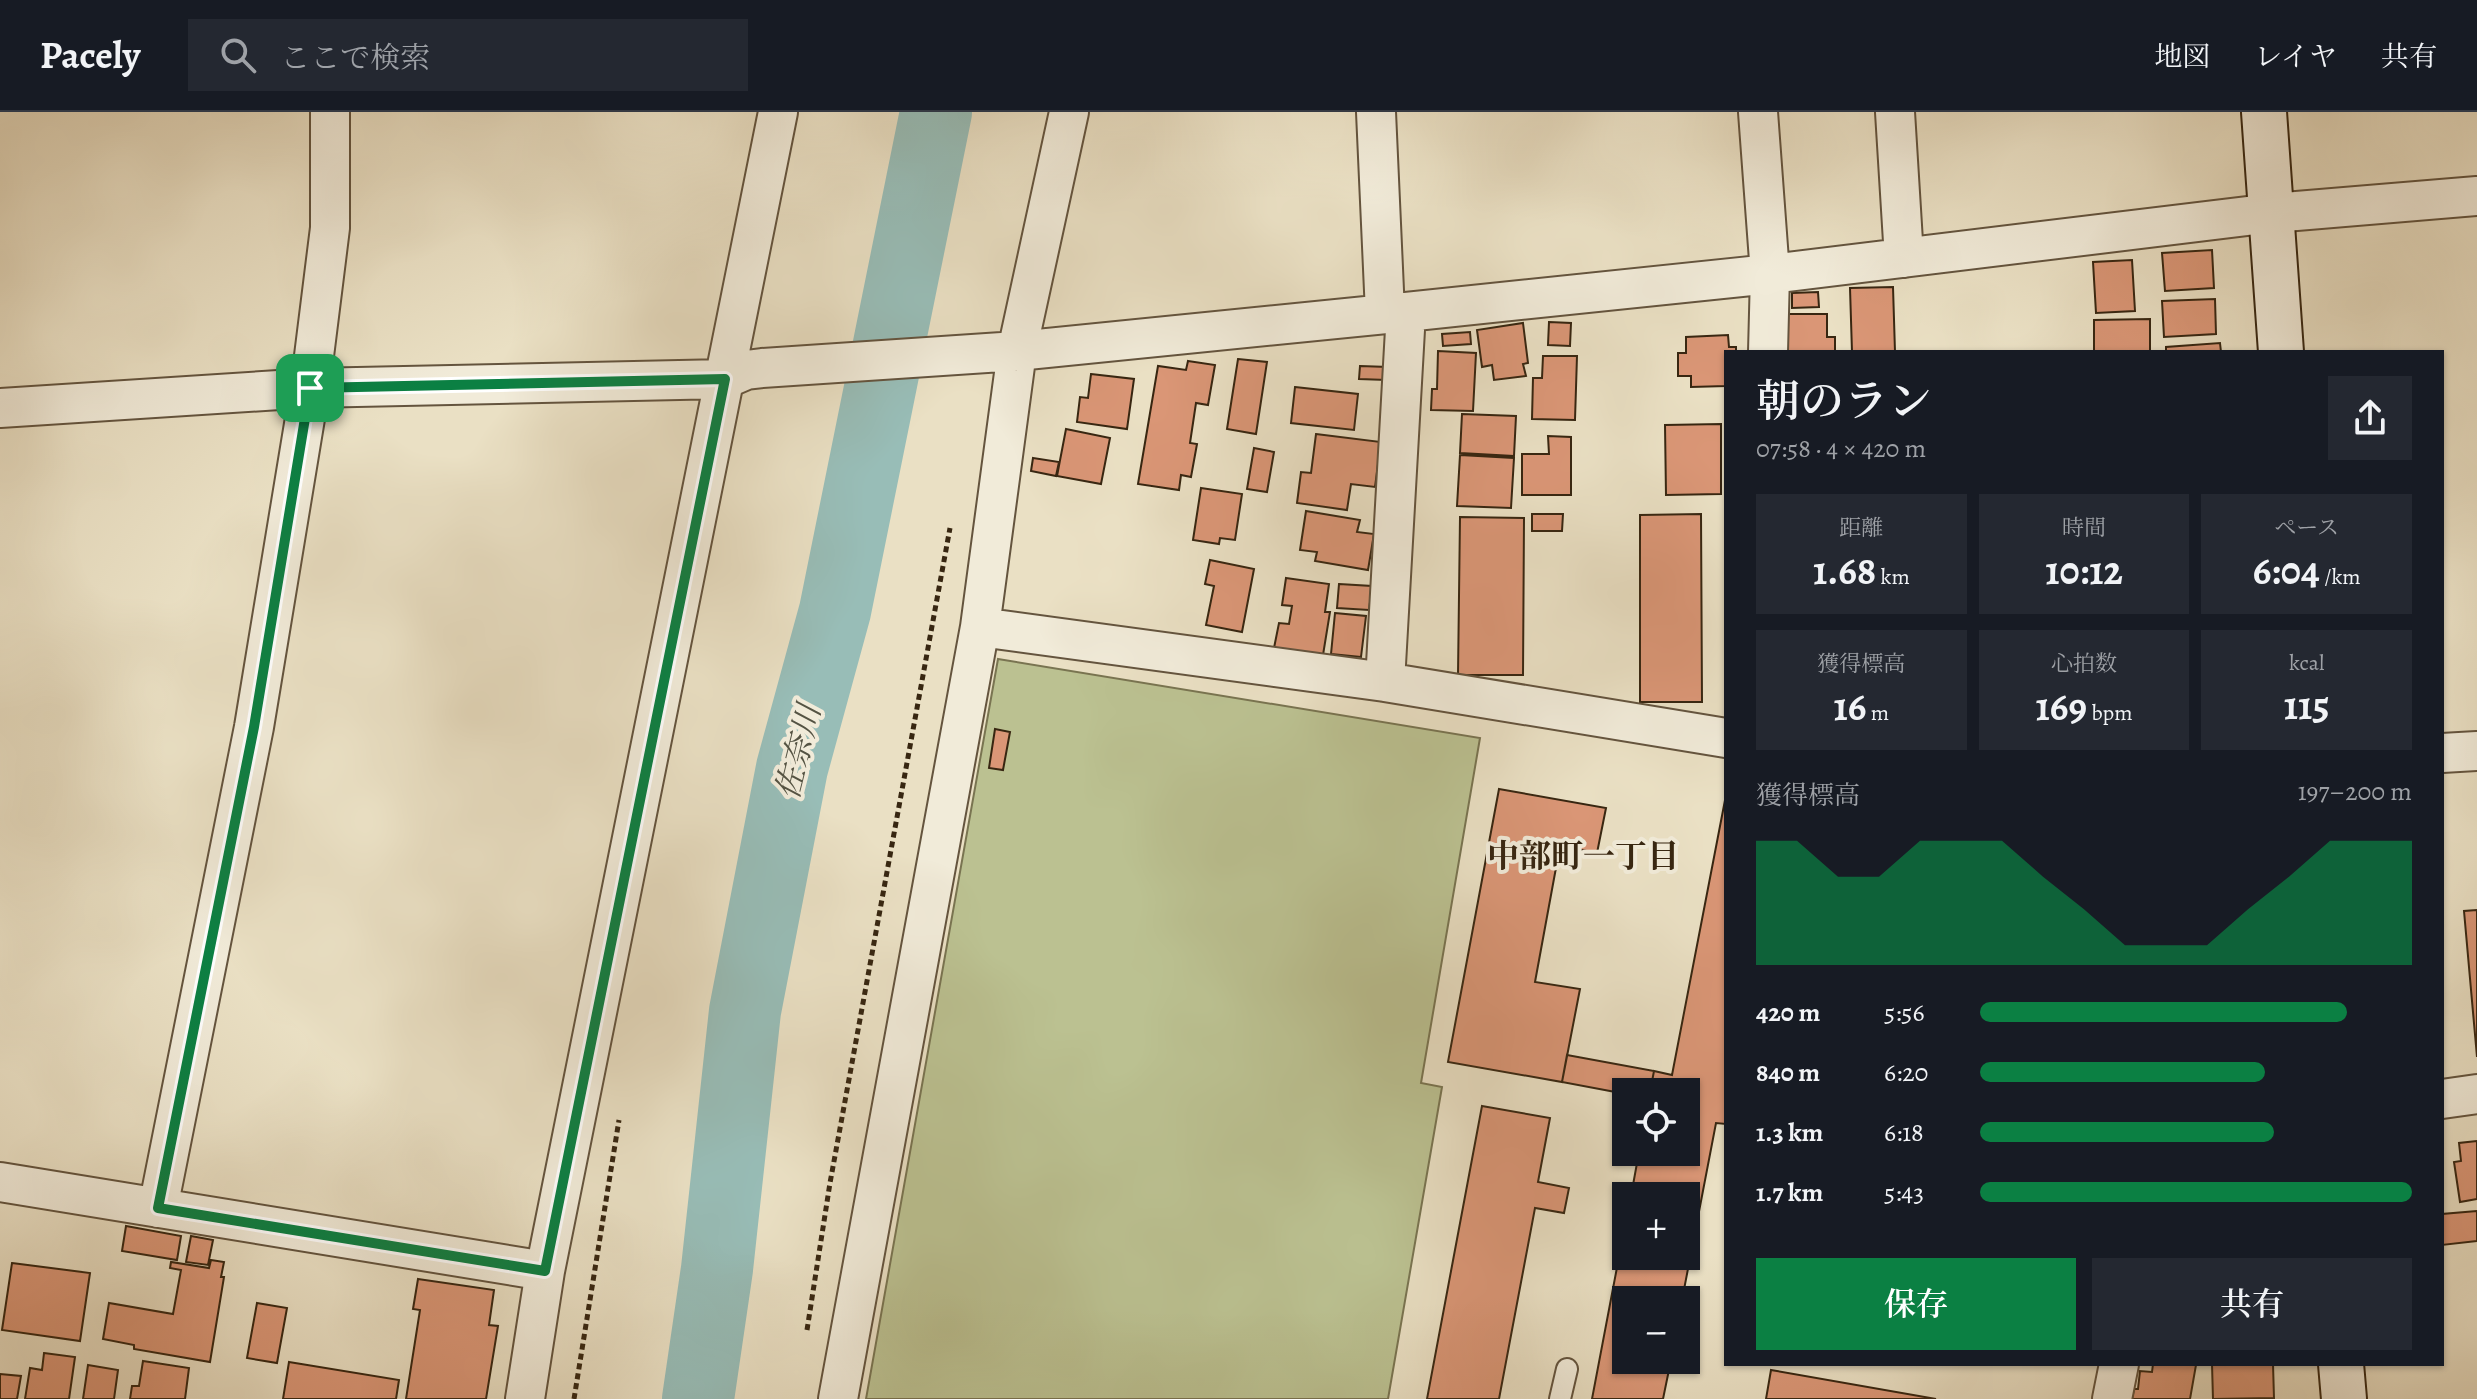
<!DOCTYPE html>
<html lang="ja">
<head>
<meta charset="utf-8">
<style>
  :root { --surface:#171b24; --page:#242831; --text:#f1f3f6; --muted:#9ea1a6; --line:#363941; --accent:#0b8043 }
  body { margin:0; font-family:Alegreya,"Noto Serif JP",serif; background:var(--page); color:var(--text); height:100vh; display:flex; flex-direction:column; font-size:30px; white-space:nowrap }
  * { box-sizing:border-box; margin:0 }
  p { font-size:26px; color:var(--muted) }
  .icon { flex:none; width:44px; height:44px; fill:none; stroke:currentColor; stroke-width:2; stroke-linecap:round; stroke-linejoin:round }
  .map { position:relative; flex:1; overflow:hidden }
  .side { position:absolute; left:1724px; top:238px; width:720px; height:1016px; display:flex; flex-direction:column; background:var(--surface); border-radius:0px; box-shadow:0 2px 6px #0004 }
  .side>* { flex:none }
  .tools { position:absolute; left:1612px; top:966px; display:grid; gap:16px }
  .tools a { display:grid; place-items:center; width:88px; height:88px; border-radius:0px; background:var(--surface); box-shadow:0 2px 6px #0004; font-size:40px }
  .pin { position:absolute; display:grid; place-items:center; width:68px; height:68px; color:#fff; margin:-34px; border-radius:16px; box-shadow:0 4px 12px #0006 }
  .round { display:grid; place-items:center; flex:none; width:84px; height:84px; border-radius:0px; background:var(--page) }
  .head { display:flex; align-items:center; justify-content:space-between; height:136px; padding:0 32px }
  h1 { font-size:44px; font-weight:600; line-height:60px }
  .metrics { display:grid; grid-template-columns:repeat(3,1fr); gap:12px; height:136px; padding:8px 32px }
  .metrics div { display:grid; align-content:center; border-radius:0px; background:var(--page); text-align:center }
  .metrics b { font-size:40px; font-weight:600 }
  .metrics small { font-size:22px; font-weight:400 }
  .metrics p { font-size:22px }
  .chart { height:224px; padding:16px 32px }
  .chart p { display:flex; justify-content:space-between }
  .chart svg { width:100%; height:144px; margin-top:8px; fill:var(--accent); opacity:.7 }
  .button { display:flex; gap:16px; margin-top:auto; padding:16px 32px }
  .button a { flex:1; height:92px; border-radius:0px; background:var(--accent); color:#fff; font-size:32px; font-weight:600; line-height:92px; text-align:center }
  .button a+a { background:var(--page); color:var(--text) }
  ul { padding:0 32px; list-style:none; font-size:26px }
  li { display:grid; grid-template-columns:128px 96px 1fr; align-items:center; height:60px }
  li i { height:20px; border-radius:10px; background:var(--accent) }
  header { display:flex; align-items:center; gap:48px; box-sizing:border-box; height:112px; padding:0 40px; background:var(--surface); border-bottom:2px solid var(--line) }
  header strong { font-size:38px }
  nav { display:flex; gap:44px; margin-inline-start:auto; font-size:28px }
  .search { width:560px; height:72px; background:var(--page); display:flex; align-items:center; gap:20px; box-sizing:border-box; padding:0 28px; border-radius:0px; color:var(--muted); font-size:30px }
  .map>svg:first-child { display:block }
  .green { fill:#bbc191; stroke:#797451; stroke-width:2 }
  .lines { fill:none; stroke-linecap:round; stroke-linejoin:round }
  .river { stroke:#98bdb7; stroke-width:72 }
  .building { fill:#da9676; stroke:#372611; stroke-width:2 }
  .lane-casing { stroke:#64543e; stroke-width:24 }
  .street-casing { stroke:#64543e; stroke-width:42 }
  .secondary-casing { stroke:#372611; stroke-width:48 }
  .path { stroke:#372611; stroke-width:5; stroke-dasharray:6 4; stroke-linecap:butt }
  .lane { stroke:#f1ebd9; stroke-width:20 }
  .street { stroke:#f1ebd9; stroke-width:38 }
  .secondary { stroke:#f1ebd9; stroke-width:44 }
  .route-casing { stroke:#fff; stroke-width:16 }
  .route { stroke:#0b8043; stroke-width:10 }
  .labels { text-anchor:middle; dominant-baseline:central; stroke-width:8; stroke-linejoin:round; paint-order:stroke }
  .water-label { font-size:32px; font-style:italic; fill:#545343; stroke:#f1ebd9 }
  .neighbourhood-label { font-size:32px; font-weight:bold; fill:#372611; stroke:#f1ebd9 }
</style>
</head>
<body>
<header>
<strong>Pacely</strong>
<div class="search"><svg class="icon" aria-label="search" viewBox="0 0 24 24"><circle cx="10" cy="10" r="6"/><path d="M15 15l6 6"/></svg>ここで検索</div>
<nav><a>地図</a><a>レイヤ</a><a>共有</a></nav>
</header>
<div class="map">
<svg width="2477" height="1287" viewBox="0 0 2477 1287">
  <rect width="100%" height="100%" fill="#eae0c4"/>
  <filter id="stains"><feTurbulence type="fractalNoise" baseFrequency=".0025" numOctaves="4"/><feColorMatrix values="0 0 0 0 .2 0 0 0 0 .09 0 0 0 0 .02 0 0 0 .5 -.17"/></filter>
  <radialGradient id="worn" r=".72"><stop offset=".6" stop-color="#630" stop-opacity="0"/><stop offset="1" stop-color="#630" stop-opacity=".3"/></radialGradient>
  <path class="green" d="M998,547L1480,626L1421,971L1442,975L1388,1287H866Z"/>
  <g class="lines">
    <path class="river" d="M698,1287L717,1157L745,899L792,656L835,499L936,0"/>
  </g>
  <path class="building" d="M2212,138L2214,176L2165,179L2162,141Z
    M2132,148L2135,199L2096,201L2093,150Z
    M1893,175L1895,240H1852L1850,176Z
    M1818,180L1819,195L1792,196V181Z
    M2215,187L2216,222L2164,225L2162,189Z
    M1786,202H1827V225H1835V240H1781Z
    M2150,207V240H2094V208Z
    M1549,210L1571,211L1570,234L1548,233Z
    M1523,211L1528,251L1523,252L1526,264L1494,268L1492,253L1482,255L1477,218Z
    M1470,220L1471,232L1443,234L1442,222Z
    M1728,223L1729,235H1736V240H1726V274L1691,275V264H1678V241H1686V225Z
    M2220,231L2221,240H2166V235Z
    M1438,239L1476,241L1473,299L1431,298L1432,277H1437Z
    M1543,244H1577L1575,308L1532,307L1533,266H1542Z
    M1238,247L1267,250L1256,322L1227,317Z
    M1188,249L1215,253L1208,293L1196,291L1190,331L1197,332L1191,365L1181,363L1179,378L1138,372L1158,254L1186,258Z
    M1360,254L1388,255L1387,268L1359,267Z
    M1091,262L1134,267L1127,317L1077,310L1080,285L1088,286Z
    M1295,275L1358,282L1354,318L1291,311Z
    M1462,302L1516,304L1514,344L1460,341Z
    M1721,312V382L1666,383L1665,313Z
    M1066,317L1110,326L1101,372L1057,364Z
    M1316,322L1381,330L1375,375L1351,372L1347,398L1297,391L1301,360L1311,361Z
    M1548,324L1571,325V383H1522V342H1549Z
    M1254,336L1274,340L1267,380L1247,377Z
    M1460,343L1514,346L1511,396L1457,394Z
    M1033,346L1059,350L1056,364L1031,359Z
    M1201,376L1242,382L1235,428L1220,426L1219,432L1193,428Z
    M1306,399L1360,408L1357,420L1374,422L1368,458L1315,449L1317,440L1300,438Z
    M1532,402H1563L1562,419H1532Z
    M1701,402L1702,590H1640V403Z
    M1460,405L1524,406L1523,563H1458Z
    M1210,448L1254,457L1242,520L1206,513L1214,474L1205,472Z
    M1286,466L1329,472L1325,500H1330L1323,543L1274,536L1279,511L1289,512L1292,494L1282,493Z
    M1339,472L1372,474L1369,498L1337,496Z
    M1335,501L1366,504L1361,545L1331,542Z
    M995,617L1010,620L1003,658L989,656Z
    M1499,677L1606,696L1597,741L1560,734L1535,870L1580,877L1562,970L1448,950Z
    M1726,683V1012L1716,1011L1682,1188H1626V1248H1671L1663,1287H1592L1626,1108V1144H1686V1084H1631L1639,1040H1686V980H1650L1654,959L1672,963Z
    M2477,798V945L2464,799Z
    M1567,943L1654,959L1650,980H1626V982L1562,970Z
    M1482,994L1550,1006L1538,1070L1569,1076L1564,1101L1535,1096L1499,1287H1427Z
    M2477,1029V1087L2460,1090L2454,1050L2461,1049L2459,1031Z
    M2477,1099V1129L2442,1133V1102Z
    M126,1114L181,1124L177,1148L122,1139Z
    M191,1124L213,1128L208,1153L186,1150Z
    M211,1148L224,1150L221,1165H224L210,1250L134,1237V1233L103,1227L109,1191L173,1202L181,1158L170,1156L171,1150L209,1156Z
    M12,1151L90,1161L80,1229L2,1218Z
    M418,1167L494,1178L489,1213L498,1214L486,1287H406L420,1198L413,1197Z
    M257,1191L287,1196L277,1251L247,1246Z
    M44,1241L75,1245L69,1287H25L30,1256L42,1258Z
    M143,1249L189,1256L185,1287H130L132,1274H139Z
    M289,1250L399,1268L396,1287H283Z
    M2153,1252L2196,1253L2190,1287H2132L2134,1277H2138L2140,1259L2152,1260Z
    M2212,1252H2273L2274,1286L2213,1287Z
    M88,1253L118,1258L114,1287H83Z
    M1771,1258L1936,1287H1766Z
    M0,1262L21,1264L17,1287H0Z"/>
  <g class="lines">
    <g class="lane-casing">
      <path id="lane" d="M1560,1287L1567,1257"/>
    </g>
    <g class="street-casing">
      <path id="street" d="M1376,0L1385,201
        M1758,0L1770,162L1768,240
        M1895,0L1904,146
        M0,296L310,276L725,267L746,258L762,256L1017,239L1406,200L1770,162L2272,101L2477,84
        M980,515L1385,570L1726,626
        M1385,570L1406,200
        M2442,641L2477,639
        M2442,987L2477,982
        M0,1070L545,1159
        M158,1096L254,615L310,276L330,116V0
        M525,1287L545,1159L778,0
        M838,1287L980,515L1017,239L1069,0
        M2112,1287L2119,1252"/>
    </g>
    <g class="secondary-casing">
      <path id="secondary" d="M2264,0L2281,240
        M2341,1252L2344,1287"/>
    </g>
    <path class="path" d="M807,1218L830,1071L950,416
      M574,1287L619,1008"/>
    <use href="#lane" class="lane"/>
    <use href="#street" class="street"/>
    <use href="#secondary" class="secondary"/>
  </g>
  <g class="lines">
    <g class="route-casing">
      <path id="route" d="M725,267L545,1159L158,1096L254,615L310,276Z"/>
    </g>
    <use href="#route" class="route"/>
  </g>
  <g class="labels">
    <g class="water-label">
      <text transform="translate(798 640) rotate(-76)">佐奈川</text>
    </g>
    <g class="neighbourhood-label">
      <text x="1583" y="744">中部町一丁目</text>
    </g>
  </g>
  <rect width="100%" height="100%" filter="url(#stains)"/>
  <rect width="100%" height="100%" fill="url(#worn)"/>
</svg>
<div class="tools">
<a><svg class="icon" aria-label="locate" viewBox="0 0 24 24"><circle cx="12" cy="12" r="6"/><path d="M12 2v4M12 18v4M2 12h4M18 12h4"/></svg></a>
<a>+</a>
<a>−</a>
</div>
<div class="pin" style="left:310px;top:276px;background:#1e9e55"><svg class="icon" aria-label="arrive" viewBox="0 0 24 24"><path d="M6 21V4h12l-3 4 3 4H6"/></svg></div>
<section class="side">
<div class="head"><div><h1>朝のラン</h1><p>07:58 · 4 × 420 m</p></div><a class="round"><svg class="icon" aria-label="share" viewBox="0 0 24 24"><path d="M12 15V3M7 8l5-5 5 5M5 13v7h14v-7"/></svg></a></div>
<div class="metrics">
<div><p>距離</p><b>1.68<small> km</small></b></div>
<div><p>時間</p><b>10:12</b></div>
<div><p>ペース</p><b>6:04<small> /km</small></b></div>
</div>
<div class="metrics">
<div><p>獲得標高</p><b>16<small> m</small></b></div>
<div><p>心拍数</p><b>169<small> bpm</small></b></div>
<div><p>kcal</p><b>115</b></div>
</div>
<div class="chart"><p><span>獲得標高</span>197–200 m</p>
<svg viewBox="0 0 160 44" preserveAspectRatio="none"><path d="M0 44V6L10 6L20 17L30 17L40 6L50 6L60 6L70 17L80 27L90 38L100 38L110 38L120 27L130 17L140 6L150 6L160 6V44z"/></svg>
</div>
<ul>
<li><b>420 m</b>5:56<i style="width:85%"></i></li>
<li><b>840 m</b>6:20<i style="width:66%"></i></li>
<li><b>1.3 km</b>6:18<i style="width:68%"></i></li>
<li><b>1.7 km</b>5:43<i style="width:100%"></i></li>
</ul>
<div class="button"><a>保存</a><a>共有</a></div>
</section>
</div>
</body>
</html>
